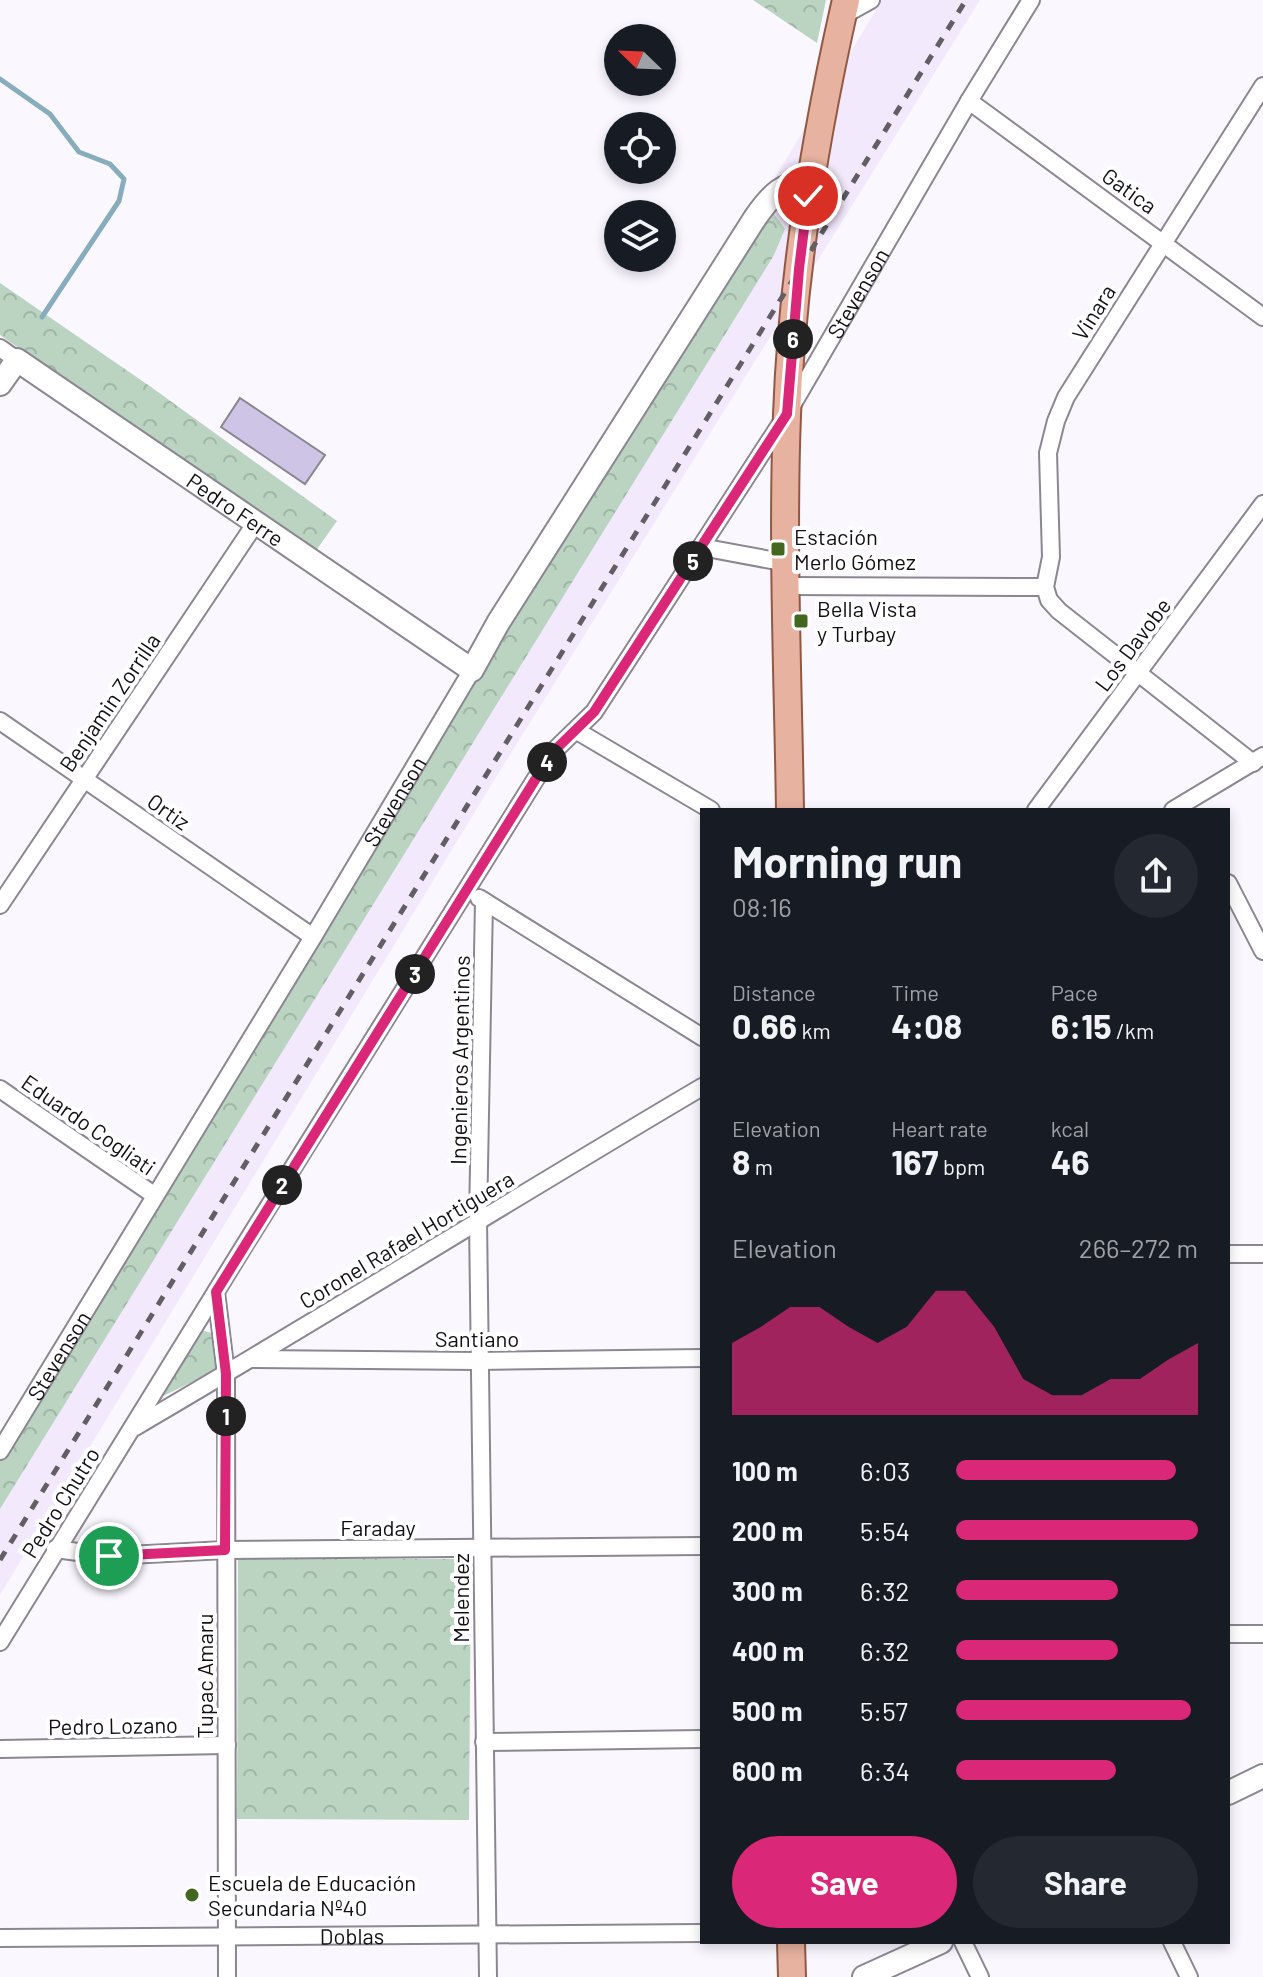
<!DOCTYPE html>
<html lang="en">
<head>
<meta charset="utf-8">
<style>
  :root { --surface:#171b24; --page:#242831; --text:#f1f3f6; --muted:#9ea1a6; --accent:#db2777 }
  body { margin:0; font-family:Barlow,sans-serif; background:var(--page); color:var(--text); height:100vh; display:flex; flex-direction:column; font-size:30px; white-space:nowrap }
  * { box-sizing:border-box; margin:0 }
  p { font-size:26px; color:var(--muted) }
  .icon { flex:none; width:44px; height:44px; fill:none; stroke:currentColor; stroke-width:2; stroke-linecap:round; stroke-linejoin:round }
  .map { position:relative; flex:1; overflow:hidden }
  .drawer { position:absolute; left:700px; top:808px; width:530px; height:1136px; display:flex; flex-direction:column; background:var(--surface); border-radius:0px; box-shadow:0 4px 12px #0003 }
  .drawer>* { flex:none }
  .needle { width:52px; rotate:293deg }
  .fabs { position:absolute; left:604px; top:24px; display:grid; gap:16px }
  .fabs a { display:grid; place-items:center; width:72px; height:72px; border-radius:50%; background:var(--surface); box-shadow:0 4px 12px #0003; font-size:40px }
  .pin { position:absolute; display:grid; place-items:center; width:68px; height:68px; color:#fff; margin:-34px; border:4px solid #fff; border-radius:50%; box-shadow:0 2px 8px #0007 }
  .km { position:absolute; width:40px; height:40px; margin:-20px; border-radius:50%; background:#222; color:#fff; font-size:22px; line-height:40px; text-align:center }
  .round { display:grid; place-items:center; flex:none; width:84px; height:84px; border-radius:42px; background:var(--page) }
  .headline { display:flex; align-items:center; justify-content:space-between; height:136px; padding:0 32px }
  h1 { font-size:44px; font-weight:700; line-height:60px }
  .figures { display:grid; grid-template-columns:repeat(3,1fr); gap:12px; height:136px; padding:8px 32px }
  .figures div { display:grid; align-content:center }
  .figures b { font-size:34px; font-weight:700 }
  .figures small { font-size:22px; font-weight:400 }
  .figures p { font-size:22px }
  .chart { height:224px; padding:16px 32px }
  .chart p { display:flex; justify-content:space-between }
  .chart svg { width:100%; height:144px; margin-top:8px; fill:var(--accent); opacity:.7 }
  .cta { display:flex; gap:16px; margin-top:auto; padding:16px 32px }
  .cta a { flex:1; height:92px; border-radius:48px; background:var(--accent); color:#fff; font-size:32px; font-weight:700; line-height:92px; text-align:center }
  .cta a+a { background:var(--page); color:var(--text) }
  ul { padding:0 32px; list-style:none; font-size:26px }
  li { display:grid; grid-template-columns:128px 96px 1fr; align-items:center; height:60px }
  li i { height:20px; border-radius:10px; background:var(--accent) }
  .map>svg:first-child { display:block }
  .built { fill:#f3e9fd }
  .park { fill:url(#park-crowns) }
  .lines { fill:none; stroke-linecap:round; stroke-linejoin:round }
  .stream { stroke:#87acbb; stroke-width:5 }
  .building { fill:#cec4e5; stroke:#898591; stroke-width:2 }
  .street-casing { stroke:#8c8692; stroke-width:20 }
  .secondary-casing { stroke:#8c8692; stroke-width:26 }
  .primary-casing { stroke:#925844; stroke-width:30 }
  .street { stroke:#fff; stroke-width:16 }
  .secondary { stroke:#fff; stroke-width:22 }
  .primary { stroke:#e7b29f; stroke-width:26 }
  .rail { stroke:#615f64; stroke-width:5; stroke-dasharray:10 10; stroke-linecap:butt }
  .route-casing { stroke:#fff; stroke-width:16 }
  .route { stroke:#db2777; stroke-width:10 }
  .poi-dot { fill:#43671f; stroke:#fff; stroke-width:3 }
  .labels { text-anchor:middle; dominant-baseline:central; stroke-width:8; stroke-linejoin:round; paint-order:stroke }
  .street-label { font-size:22px; fill:#110f13; stroke:#fff }
  .poi-label { font-size:22px; fill:#110f13; stroke:#fff; text-anchor:start }
</style>
</head>
<body>
<div class="map">
<svg width="1263" height="1977" viewBox="0 0 1263 1977">
  <defs>
    <pattern id="park-crowns" width="20" height="18" patternUnits="userSpaceOnUse" patternTransform="scale(2)"><rect width="20" height="18" fill="#bad4c1"/><path d="M2 6a3 3 0 1 1 6 0M12 15a3 3 0 1 1 6 0" fill="none" stroke="#9fb5a5"/></pattern>
  </defs>
  <rect width="100%" height="100%" fill="#fbf7ff"/>
  <path class="built" d="M882,0H980L493,782L0,1595V1465Z"/>
  <path class="park" d="M753,0H826L817,43Z
    M774,214L785,229L774,255L0,1509V1460L474,677L762,220Z
    M0,283L151,387L337,521L315,552L0,335Z
    M202,1330L211,1333L217,1366L211,1373L163,1396Z
    M238,1558L471,1559L469,1820L237,1819Z"/>
  <g class="lines">
    <path class="stream" d="M0,79L50,114L79,152L110,164L124,179L119,201L42,317"/>
  </g>
  <path class="building" d="M240,398L325,455L305,484L221,427Z"/>
  <g class="lines">
    <g class="street-casing">
      <g id="street">
        <path d="M842,16L871,0"/>
        <path d="M969,101L1263,317"/>
        <path d="M0,348L17,360"/>
        <path d="M701,547L787,563"/>
        <path d="M787,586L1045,587"/>
        <path d="M0,721L313,937"/>
        <path d="M577,731L711,810"/>
        <path d="M1253,763L1059,611L1049,600L1045,587L1051,557L1048,453L1056,421L1066,397L1263,86"/>
        <path d="M1036,810L1263,504"/>
        <path d="M1173,810L1263,756"/>
        <path d="M1228,883L1263,951"/>
        <path d="M479,898L702,1037"/>
        <path d="M484,901L478,1220L488,1977"/>
        <path d="M0,905L255,524"/>
        <path d="M0,1089L154,1195"/>
        <path d="M1228,1254H1263"/>
        <path d="M216,1292L226,1374L227,1977"/>
        <path d="M253,1359L479,1361L702,1358"/>
        <path d="M135,1427C325,1316 512,1199 702,1087"/>
        <path id="s1" d="M0,1451L313,937L472,670"/>
        <path d="M55,1549L109,1556L225,1550L702,1546"/>
        <path d="M1228,1634H1263"/>
        <path id="s2" d="M0,1642L241,1251L535,780L556,749L594,712L787,414L969,101L1031,0"/>
        <path d="M484,1742L702,1739"/>
        <path d="M0,1749L227,1745"/>
        <path id="s3" d="M0,1938L702,1933"/>
        <path d="M963,1942L980,1977"/>
        <path d="M1172,1942L1189,1977"/>
      </g>
    </g>
    <g class="secondary-casing">
      <g id="secondary">
        <path id="s4" d="M0,384L17,360L472,670L498,623L755,218C773,192 781,186 811,178"/>
        <path d="M1228,1793L1263,1776"/>
        <path d="M864,1977L941,1942"/>
      </g>
    </g>
    <g class="primary-casing">
      <path id="primary" d="M790,810C788,679 782,546 787,415C792,275 815,136 846,0
        M791,1942L792,1977"/>
    </g>
    <use href="#street" class="street"/>
    <use href="#secondary" class="secondary"/>
    <use href="#primary" class="primary"/>
    <path class="rail" d="M0,1560L966,0"/>
  </g>
  <g class="lines">
    <g class="route-casing">
      <path id="route" d="M109,1556L225,1550L226,1374L216,1292L535,780L556,749L594,712L787,414L799,269L808,196"/>
    </g>
    <use href="#route" class="route"/>
  </g>
  <g class="poi-dot">
    <rect x="770" y="541" width="16" height="16" rx="4"/>
    <rect x="793" y="613" width="16" height="16" rx="4"/>
    <circle cx="192" cy="1895" r="8"/>
  </g>
  <g class="labels">
    <g class="street-label">
      <text transform="translate(1130 190) rotate(36)">Gatica</text>
      <text stroke="none"><textPath href="#s2" startOffset="1600">Stevenson</textPath></text>
      <text transform="translate(1093 312) rotate(-58)">Vinara</text>
      <text stroke="none"><textPath href="#s4" startOffset="294">Pedro Ferre</textPath></text>
      <text transform="translate(1132 644) rotate(-53)">Los Davobe</text>
      <text transform="translate(109 702) rotate(-56)">Benjamin Zorrilla</text>
      <text stroke="none"><textPath href="#s1" startOffset="760">Stevenson</textPath></text>
      <text transform="translate(169 811) rotate(35)">Ortiz</text>
      <text transform="translate(459 1060) rotate(-89)">Ingenieros Argentinos</text>
      <text transform="translate(89 1124) rotate(35)">Eduardo Cogliati</text>
      <text transform="translate(406 1239) rotate(-31)">Coronel Rafael Hortiguera</text>
      <text x="477" y="1338">Santiano</text>
      <text stroke="none"><textPath href="#s1" startOffset="112">Stevenson</textPath></text>
      <text transform="translate(60 1502) rotate(-58)">Pedro Chutro</text>
      <text x="378" y="1527">Faraday</text>
      <text transform="translate(460 1598) rotate(-90)">Melendez</text>
      <text transform="translate(204 1676) rotate(-90)">Tupac Amaru</text>
      <text transform="translate(113 1725) rotate(-1)">Pedro Lozano</text>
      <text stroke="none"><textPath href="#s3" startOffset="352">Doblas</textPath></text>
    </g>
    <g class="poi-label">
      <text x="794" y="536">Estación<tspan x="794" dy="25">Merlo Gómez</tspan></text>
      <text x="817" y="608">Bella Vista<tspan x="817" dy="25">y Turbay</tspan></text>
      <text x="208" y="1882">Escuela de Educación<tspan x="208" dy="25">Secundaria Nº40</tspan></text>
    </g>
  </g>
</svg>
<div class="fabs">
<a><svg class="needle" viewBox="-14 -14 28 28"><path d="M0-13l5 13h-10z" fill="#e53935"/><path d="M0 13l5-13h-10z" fill="#9ea1a6"/></svg></a>
<a><svg class="icon" aria-label="locate" viewBox="0 0 24 24"><circle cx="12" cy="12" r="6"/><path d="M12 2v4M12 18v4M2 12h4M18 12h4"/></svg></a>
<a><svg class="icon" aria-label="layers" viewBox="0 0 24 24"><path d="M12 4l9 5-9 5-9-5zM3 14l9 5 9-5"/></svg></a>
</div>
<div class="pin" style="left:109px;top:1556px;background:#1e9e55"><svg class="icon" aria-label="arrive" viewBox="0 0 24 24"><path d="M6 21V4h12l-3 4 3 4H6"/></svg></div>
<div class="pin" style="left:808px;top:196px;background:#d93025"><svg class="icon" aria-label="check" viewBox="0 0 24 24"><path d="M5 12l5 5 9-10"/></svg></div>
<b class="km" style="left:226px;top:1416px">1</b>
<b class="km" style="left:282px;top:1185px">2</b>
<b class="km" style="left:415px;top:974px">3</b>
<b class="km" style="left:547px;top:762px">4</b>
<b class="km" style="left:693px;top:561px">5</b>
<b class="km" style="left:793px;top:339px">6</b>
<section class="drawer">
<div class="headline"><div><h1>Morning run</h1><p>08:16</p></div><a class="round"><svg class="icon" aria-label="share" viewBox="0 0 24 24"><path d="M12 15V3M7 8l5-5 5 5M5 13v7h14v-7"/></svg></a></div>
<div class="figures">
<div><p>Distance</p><b>0.66<small> km</small></b></div>
<div><p>Time</p><b>4:08</b></div>
<div><p>Pace</p><b>6:15<small> /km</small></b></div>
</div>
<div class="figures">
<div><p>Elevation</p><b>8<small> m</small></b></div>
<div><p>Heart rate</p><b>167<small> bpm</small></b></div>
<div><p>kcal</p><b>46</b></div>
</div>
<div class="chart"><p><span>Elevation</span>266–272 m</p>
<svg viewBox="0 0 160 44" preserveAspectRatio="none"><path d="M0 44V22L10 17L20 11L30 11L40 17L50 22L60 17L70 6L80 6L90 17L100 33L110 38L120 38L130 33L140 33L150 27L160 22V44z"/></svg>
</div>
<ul>
<li><b>100 m</b>6:03<i style="width:91%"></i></li>
<li><b>200 m</b>5:54<i style="width:100%"></i></li>
<li><b>300 m</b>6:32<i style="width:67%"></i></li>
<li><b>400 m</b>6:32<i style="width:67%"></i></li>
<li><b>500 m</b>5:57<i style="width:97%"></i></li>
<li><b>600 m</b>6:34<i style="width:66%"></i></li>
</ul>
<div class="cta"><a>Save</a><a>Share</a></div>
</section>
</div>
</body>
</html>
